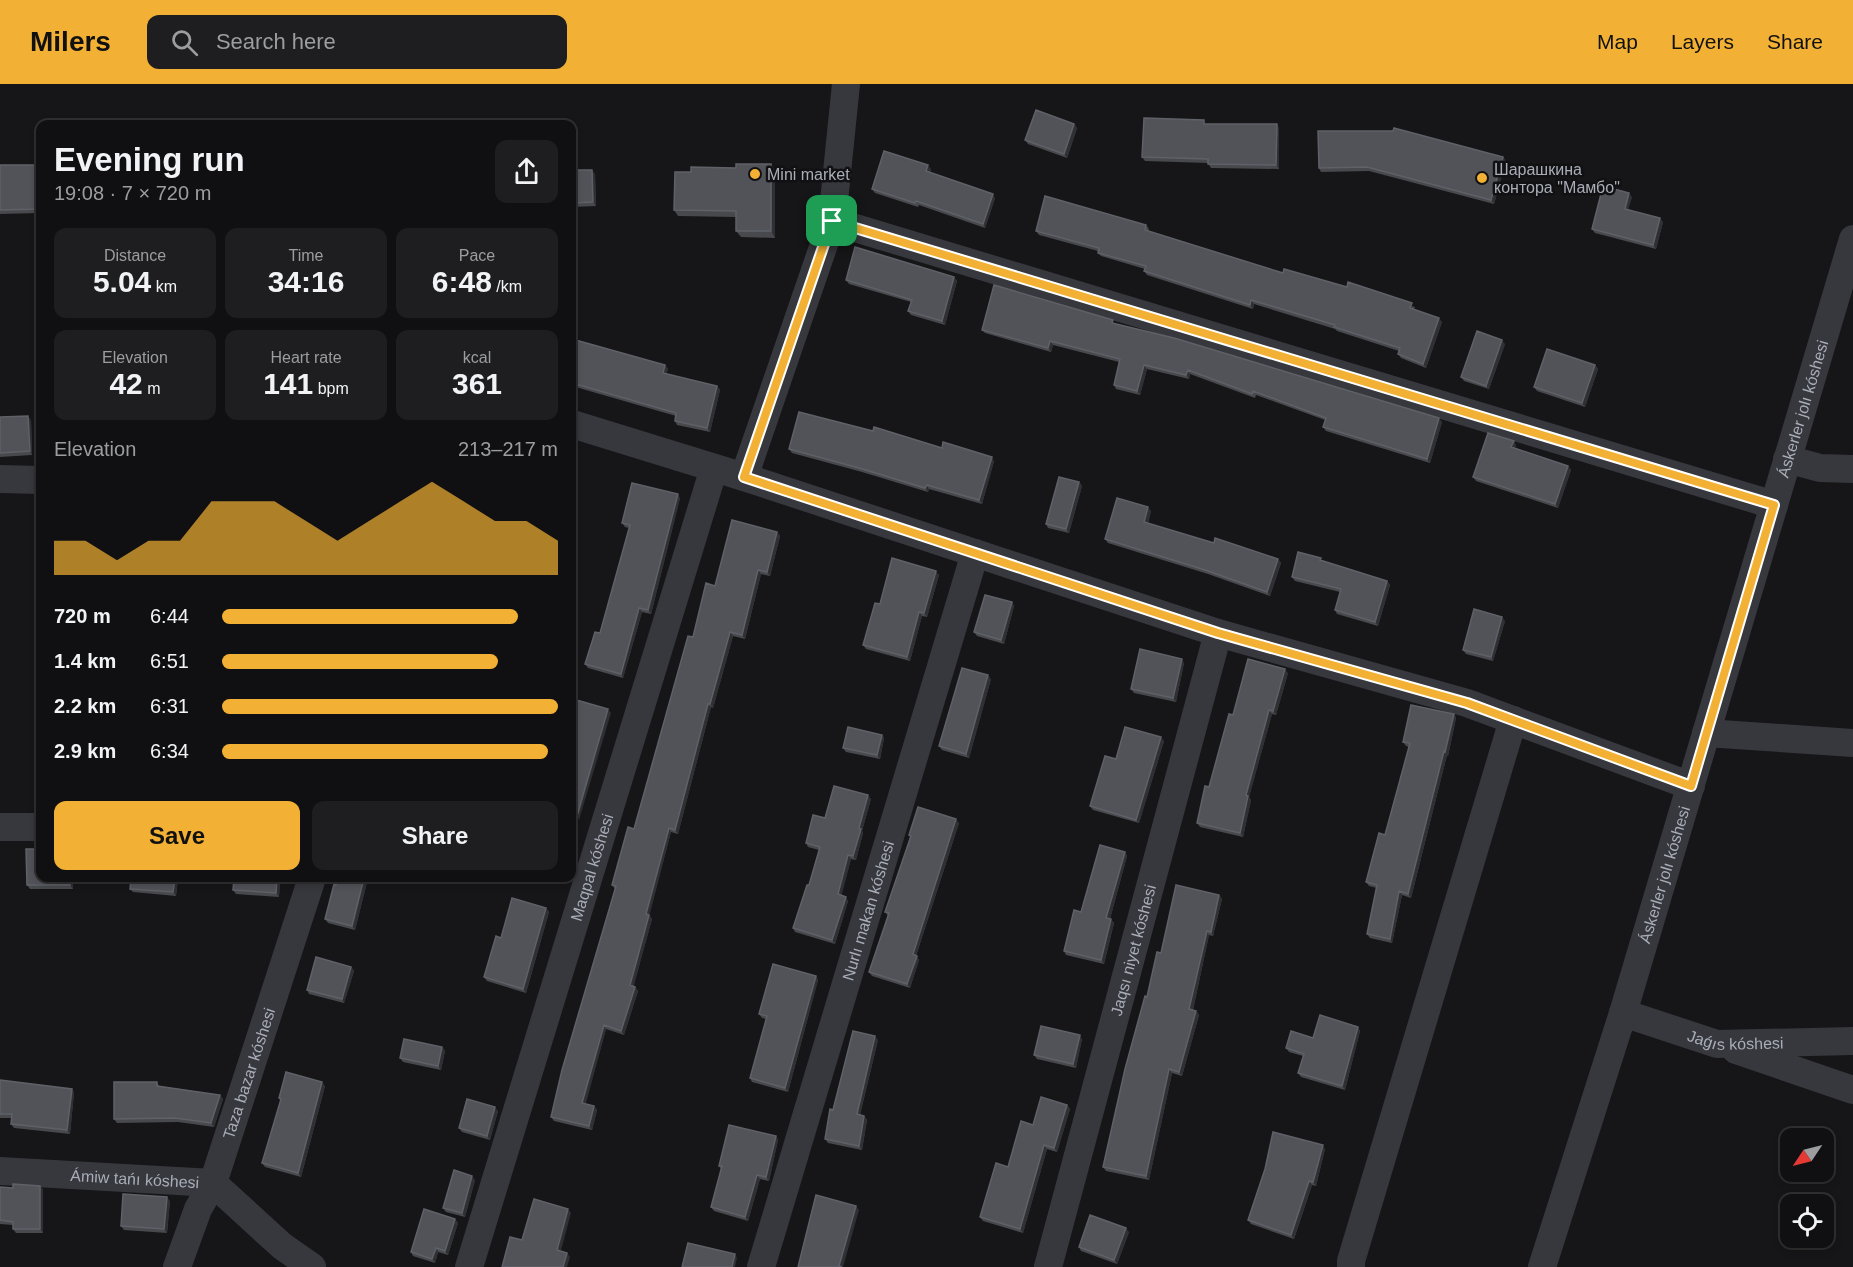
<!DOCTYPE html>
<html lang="en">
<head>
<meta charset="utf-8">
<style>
  :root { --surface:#101012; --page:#1e1e20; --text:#f1f3f6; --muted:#9c9d9f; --line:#303032; --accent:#f2b134 }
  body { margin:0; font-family:Helvetica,sans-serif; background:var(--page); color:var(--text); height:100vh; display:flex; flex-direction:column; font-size:22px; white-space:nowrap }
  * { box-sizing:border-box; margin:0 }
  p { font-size:20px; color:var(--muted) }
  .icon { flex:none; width:33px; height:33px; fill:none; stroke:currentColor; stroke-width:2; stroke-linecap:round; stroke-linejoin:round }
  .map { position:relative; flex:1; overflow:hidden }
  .drawer { position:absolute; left:36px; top:36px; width:540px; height:762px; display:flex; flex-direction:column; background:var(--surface); border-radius:12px; box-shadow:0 3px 9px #0003,0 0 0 2px var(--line) }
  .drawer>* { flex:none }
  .needle { width:39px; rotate:235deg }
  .tools { position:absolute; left:1780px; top:1044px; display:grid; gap:12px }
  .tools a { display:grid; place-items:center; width:54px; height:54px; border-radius:12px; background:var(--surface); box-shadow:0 3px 9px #0003,0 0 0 2px var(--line); font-size:30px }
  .pin { position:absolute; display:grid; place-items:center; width:51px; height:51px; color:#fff; margin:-26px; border-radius:12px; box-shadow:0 3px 9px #0006 }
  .round { display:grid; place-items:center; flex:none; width:63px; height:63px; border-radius:12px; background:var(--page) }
  .overview { display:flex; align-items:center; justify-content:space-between; height:102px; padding:0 18px }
  h1 { font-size:33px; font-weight:600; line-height:45px }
  .stats { display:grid; grid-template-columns:repeat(3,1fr); gap:9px; height:102px; padding:6px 18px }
  .stats div { display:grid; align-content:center; border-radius:12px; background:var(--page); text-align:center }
  .stats b { font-size:30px; font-weight:600 }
  .stats small { font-size:16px; font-weight:400 }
  .stats p { font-size:16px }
  .chart { height:168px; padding:12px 18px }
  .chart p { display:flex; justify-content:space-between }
  .chart svg { width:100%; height:108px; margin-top:6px; fill:var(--accent); opacity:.7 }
  .cta { display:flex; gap:12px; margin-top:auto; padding:12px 18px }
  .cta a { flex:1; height:69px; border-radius:12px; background:var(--accent); color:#111; font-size:24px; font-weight:600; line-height:69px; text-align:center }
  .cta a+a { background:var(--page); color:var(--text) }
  ul { padding:0 18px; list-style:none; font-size:20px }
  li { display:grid; grid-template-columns:96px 72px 1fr; align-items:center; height:45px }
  li i { height:15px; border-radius:8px; background:var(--accent) }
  header { display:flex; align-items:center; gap:36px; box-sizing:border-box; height:84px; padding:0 30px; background:var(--accent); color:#111 }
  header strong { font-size:28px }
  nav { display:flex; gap:33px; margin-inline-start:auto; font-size:21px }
  .search { width:420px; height:54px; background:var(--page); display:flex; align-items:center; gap:15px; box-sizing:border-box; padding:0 21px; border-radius:12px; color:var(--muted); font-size:22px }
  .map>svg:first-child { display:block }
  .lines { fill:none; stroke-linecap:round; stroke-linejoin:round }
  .minor { stroke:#37383d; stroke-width:28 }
  .wall { fill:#47494d }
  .shaded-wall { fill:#2f3033 }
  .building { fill:#525359; stroke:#5f6168; stroke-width:1.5 }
  .route-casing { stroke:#fff; stroke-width:12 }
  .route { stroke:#f2b134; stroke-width:8 }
  .poi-dot { fill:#f2b134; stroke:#111113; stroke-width:2 }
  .labels { text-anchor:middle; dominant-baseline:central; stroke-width:5; stroke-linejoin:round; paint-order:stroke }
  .poi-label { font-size:16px; fill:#a8adb8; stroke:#111113; text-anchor:start }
  .street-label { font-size:16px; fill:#a8adb8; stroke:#111113 }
</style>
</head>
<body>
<header>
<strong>Milers</strong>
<div class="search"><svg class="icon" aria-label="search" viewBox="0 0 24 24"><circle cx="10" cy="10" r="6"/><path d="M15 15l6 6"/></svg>Search here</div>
<nav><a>Map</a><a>Layers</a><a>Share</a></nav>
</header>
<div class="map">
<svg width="1853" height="1183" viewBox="0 0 1853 1183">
  <rect width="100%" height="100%" fill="#161618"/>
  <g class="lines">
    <g class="minor">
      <path d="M832,137L1774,421"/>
      <path d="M572,340L744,393L1218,549L1467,619L1691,702"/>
      <path d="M1787,375L1820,384L1853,385"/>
      <path d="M744,393L832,137L846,0"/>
      <path d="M0,395L40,396"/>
      <path d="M1706,649L1853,659"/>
      <path d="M0,743H40"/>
      <path id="s1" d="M1623,929L1717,960L1853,957"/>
      <path d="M1736,966L1853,1006"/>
      <path id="s2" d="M0,1087L213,1099L282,1162L312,1183"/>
      <path id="s3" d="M177,1183L198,1125L213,1099L312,794"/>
      <path id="s4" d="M469,1183L714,384"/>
      <path id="s5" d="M761,1183L975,469"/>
      <path id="s6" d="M1048,1183L1218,549"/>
      <path d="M1351,1183V1177L1513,636"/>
      <path id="s7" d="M1542,1183L1623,929L1853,155"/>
    </g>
  </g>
  <path class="wall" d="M1074,40L1077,44L1067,74L1028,60L1025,56Z
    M1207,40L1279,44V85L1211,84L1208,79L1145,77L1142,73Z
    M1503,73L1506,77L1494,120L1369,87L1321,88L1319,84Z
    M0,81H40V129L0,130Z
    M931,85L930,88L995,114L985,144L919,121L918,123L875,109L872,105Z
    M572,86L595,90L596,122L572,123Z
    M775,87V154L741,153L736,147V133L678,132L674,126Z
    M1632,113L1628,125L1663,138L1656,165L1595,149L1592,145Z
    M1146,141L1149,145L1148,147L1283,189L1415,223L1414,225L1442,238L1426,284L1401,274L1398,270L1399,267L1337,247L1335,245L1254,220L1253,225L1147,191L1144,187L1145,185L1101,172L1098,169V167L1039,151L1036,147Z
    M954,193L957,197L945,241L911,231L908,227L911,218L849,200L846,196Z
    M1115,240L1442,338L1430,379L1326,347L1323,343L1325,336L1256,311L1255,314L1190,290L1189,295L1147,285L1140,311L1116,305L1114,301L1119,278L1053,261L1051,268L985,249L982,246Z
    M572,255L665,281L668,285L666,290L717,302L720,306L710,348L677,341L675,337L676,332L572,302Z
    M1505,260L1489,305L1464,297L1461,293Z
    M1595,281L1598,285L1585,323L1537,307L1534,303Z
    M0,333L31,336L32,371L0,373Z
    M1516,361L1515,364L1568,382L1571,386L1558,424L1476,397L1473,393Z
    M942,364L994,377L982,420L929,405L928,408L862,388L792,369L789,365Z
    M1079,398L1082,402L1069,449L1048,444L1046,440Z
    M680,414L651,530L642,528L623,594L588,584L585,580L600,549L629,444L625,443L622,439Z
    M1151,427L1148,439L1214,459L1278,475L1281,479L1270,512L1208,490L1108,459L1105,455Z
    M777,448L780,452L770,492L761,490L745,555L733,552L713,624L711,623L678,750L671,748L649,831L652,835L633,903H635L638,907L624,951L606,945L585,1020L594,1022L597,1026L592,1046L554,1037L551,1033L615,805L612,801L634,745L693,553L715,502Z
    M1323,477L1387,497L1390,501L1378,542L1337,530L1335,526L1340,508L1295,497L1292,493Z
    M939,491L927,533L922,532L910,577L866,565L863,561L880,520Z
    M1012,518L1014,522L1004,560L977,552L974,548Z
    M1505,537L1493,577L1466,570L1463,566Z
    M1184,579L1176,618L1134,609L1131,605Z
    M1288,589L1276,631L1272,630L1249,713L1251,716L1243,753L1200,743L1197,739L1233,631Z
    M40,591V636H38L35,632Z
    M991,595L969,674L942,666L939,662Z
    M1454,630L1456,634L1448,672L1447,671L1411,814L1402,811L1392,859L1370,854L1367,850L1377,804L1369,802L1366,798L1385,751L1409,663L1406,662L1403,658Z
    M882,651L884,654L880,675L846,668L843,664Z
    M1164,657L1139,739L1093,726L1090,722L1116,675Z
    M871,715L862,747L863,749L856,776L851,775L841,811L848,817L835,860L795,848L793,844L809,801L819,766L808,763L806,759L825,734Z
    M959,739L916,872L919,876L910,904L872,892L869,888L888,832L885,828L910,753L909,751Z
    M1125,768L1127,772L1110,835L1114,839L1104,880L1066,871L1064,867L1081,828Z
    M72,794L73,805H30L27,801Z
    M131,794H178L176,812L133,808L130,805Z
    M234,794H280L279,813L236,810L233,806Z
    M338,794H368L355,846L328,839L325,835Z
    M1219,811L1222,815L1213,852L1209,851L1193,926L1196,927L1199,931L1182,992L1172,989L1149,1096L1106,1087L1103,1083L1161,869Z
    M546,824L549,828L526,909L487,897L484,893Z
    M351,883L354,887L344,919L309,910L307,906Z
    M816,892L818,896L788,1008L752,998L750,994L766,935L762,934L759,930Z
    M1358,943L1360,947L1345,1006L1301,993L1298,989L1303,972L1289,968L1286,964L1313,954Z
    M1082,955L1076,984L1037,975L1034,971Z
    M878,956L860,1031L864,1032L867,1036L862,1066L828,1059L825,1055L833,1026Z
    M442,963L445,967L441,986L403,978L400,974Z
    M0,996L72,1005L74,1009L70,1050L14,1044L11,1040L12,1034H0Z
    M157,998L159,1002L220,1011L223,1015L214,1043L178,1038L117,1039L114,1035Z
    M325,1002L301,1093L265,1083L262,1079L281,1017L279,1014Z
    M1067,1021L1070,1025L1057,1068L1047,1065L1023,1149L983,1137L980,1133L1008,1083L1033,1041Z
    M498,1027L490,1056L462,1048L459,1044Z
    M776,1052L778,1056L769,1097L760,1095L748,1137L714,1127L711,1123L721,1085L719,1082Z
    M1325,1065L1316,1102L1312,1101L1294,1155L1251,1140L1248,1136L1265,1085Z
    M475,1096L465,1133L446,1128L443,1124Z
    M40,1102L43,1106V1149H16L13,1145V1141L0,1140V1103L13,1104Z
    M170,1117L167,1149L124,1146L121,1142Z
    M455,1135L458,1139L448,1171L438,1168L435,1179L413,1172L411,1168Z
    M1129,1148L1117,1180L1081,1167L1079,1163Z"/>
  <path class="shaded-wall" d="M1074,40L1077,44L1067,74L1064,70Z
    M1277,40L1279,44V85L1276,81Z
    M1503,73L1506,77L1494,120L1491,116Z
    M771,80L775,87V154L771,147Z
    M928,81L931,85L929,91L926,87Z
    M592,86L595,90L596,122L593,118Z
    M1629,109L1632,113L1627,128L1625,125Z
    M993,110L995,114L985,144L983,140Z
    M1660,134L1663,138L1656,165L1653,161Z
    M954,193L957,197L945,241L942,237Z
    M1251,216L1254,220L1253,225L1250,221Z
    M1439,234L1442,238L1426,284L1423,280Z
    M1502,256L1505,260L1489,305L1486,302Z
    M1050,257L1053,261L1051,268L1048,264Z
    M665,281L668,285L665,293L663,289Z
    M1144,281L1147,285L1140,311L1137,307Z
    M1595,281L1598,285L1585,323L1582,319Z
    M1188,286L1190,290L1189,295L1186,291Z
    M717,302L720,306L710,348L707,344Z
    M28,332L31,336L32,371L30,367Z
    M1439,334L1442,338L1430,379L1427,375Z
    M1514,357L1516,361L1514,367L1511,363Z
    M992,373L994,377L982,420L979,416Z
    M1568,382L1571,386L1558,424L1555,420Z
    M1079,398L1082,402L1069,449L1066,445Z
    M927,401L929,405L928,408L925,404Z
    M678,410L680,414L651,530L648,526Z
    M1148,423L1151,427L1147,442L1144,438Z
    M777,448L780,452L770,492L767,488Z
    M1278,475L1281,479L1270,512L1267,508Z
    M758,486L761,490L745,555L742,551Z
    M936,487L939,491L927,533L924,529Z
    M1387,497L1390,501L1378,542L1375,538Z
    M1012,518L1014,522L1004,560L1001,556Z
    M639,524L642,528L623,594L621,590Z
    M919,528L922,532L910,577L907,573Z
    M1502,533L1505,537L1493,577L1491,573Z
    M730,548L733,552L713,624L710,620Z
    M1182,575L1184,579L1176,618L1173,614Z
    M1285,585L1288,589L1276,631L1273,627Z
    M988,591L991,595L969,674L966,670Z
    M708,620L711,623L678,750L675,746Z
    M608,625L611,629L579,736L577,732Z
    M1269,626L1272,630L1249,713L1251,716L1243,753L1240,749L1246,711Z
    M1454,630L1456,634L1448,672L1445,668Z
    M882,651L884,654L880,675L877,671Z
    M1161,653L1164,657L1139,739L1136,736Z
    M1444,667L1447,671L1411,814L1408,810Z
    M868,711L871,715L862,747L863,749L856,776L853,772L859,744Z
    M573,731L576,735L572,750V736Z
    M956,735L959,739L915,874L913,870Z
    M669,744L671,748L649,833V831L652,835L633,905L630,901L646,830Z
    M1125,768L1127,772L1109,838L1106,834Z
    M848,771L851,775L841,814L838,810Z
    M70,794H72L73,805L70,801Z
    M175,794H178L176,812L173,808Z
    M277,794H280L279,813L276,809Z
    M364,794H368L355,846L352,842Z
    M1399,807L1402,811L1392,859L1390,855Z
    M1219,811L1222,815L1213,852L1211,848Z
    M846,813L848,817L835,860L832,856Z
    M546,824L549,828L526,909L523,905Z
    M1111,835L1114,839L1104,880L1101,876Z
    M1207,847L1209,851L1192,929L1189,925Z
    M917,872L919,876L910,904L907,900Z
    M351,883L354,887L344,919L342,915Z
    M816,892L818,896L788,1008L785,1004Z
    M635,903L638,907L624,951L621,947Z
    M1196,927L1199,931L1182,992L1179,988Z
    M604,941L606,945L585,1023L582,1019Z
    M1358,943L1360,947L1345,1006L1342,1002Z
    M1080,951L1082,955L1076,984L1073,980Z
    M875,952L878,956L859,1034L857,1030Z
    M442,963L445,967L441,986L438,982Z
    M1169,985L1172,989L1149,1096L1146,1092Z
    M322,998L325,1002L301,1093L298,1089Z
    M72,1005L74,1009L70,1050L67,1046Z
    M220,1011L223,1015L214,1043L211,1039Z
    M1067,1021L1070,1025L1057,1068L1054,1064Z
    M594,1022L597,1026L592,1046L589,1042Z
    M495,1023L498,1027L490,1056L487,1052Z
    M864,1032L867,1036L862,1066L859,1062Z
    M776,1052L778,1056L769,1097L766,1093Z
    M1044,1061L1047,1065L1023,1149L1020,1145Z
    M1323,1061L1325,1065L1316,1102L1313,1098Z
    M757,1091L760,1095L748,1137L745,1133Z
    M472,1092L475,1096L465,1133L462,1129Z
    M1309,1097L1312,1101L1294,1155L1291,1151Z
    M40,1102L43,1106V1149L40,1145Z
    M167,1113L170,1117L167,1149L164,1145Z
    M856,1122L859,1126L843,1183L839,1182Z
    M568,1125L571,1129L560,1170L557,1166Z
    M455,1135L458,1139L448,1171L445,1167Z
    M1126,1144L1129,1148L1117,1180L1114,1176Z
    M436,1164L438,1168L435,1179L432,1175Z
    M567,1169L570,1173L567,1183H563Z
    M735,1170L737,1174L735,1183H732Z"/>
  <path class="building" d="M1036,26L1074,40L1064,70L1025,56Z
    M1144,34L1204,36V40H1277L1276,81L1208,80V75L1142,73Z
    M1394,44L1503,73L1491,116L1367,83L1319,84L1318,47H1393Z
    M884,67L928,81L926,87L993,110L983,140L916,117L915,119L872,105Z
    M736,80H771V147H736V127L674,126L675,88H691V83L736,84Z
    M0,81H40V125L0,126Z
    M572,86H592L593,118L572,119Z
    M1603,102L1629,109L1625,125L1660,134L1653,161L1592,145Z
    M1045,112L1146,141L1145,146L1283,189L1284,185L1347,203L1348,198L1412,219L1410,224L1439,234L1423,280L1398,270L1400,264L1334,243L1335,241L1251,216L1250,221L1144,187L1146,182L1098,169L1099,164L1036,147Z
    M855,163L954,193L942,237L908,227L912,216L846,196Z
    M994,201L1113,236L1112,239L1174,254L1439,334L1427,375L1323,343L1326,334L1253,307L1252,310L1188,286L1186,291L1144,281L1137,307L1114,301L1120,275L1050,257L1048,264L982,246Z
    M1477,247L1502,256L1486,302L1461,293Z
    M572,255L665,281L663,289L717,302L707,344L675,337L676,329L572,299Z
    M1547,265L1595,281L1582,319L1534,303Z
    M799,328L873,347L874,343L942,364L943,358L992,373L979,416L927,401L925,404L859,384L789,365Z
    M28,332L30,367L0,369V333Z
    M1488,349L1514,357L1511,363L1568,382L1555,420L1473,393Z
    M1059,393L1079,398L1066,445L1046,440Z
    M632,399L678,410L648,526L639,524L621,590L585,580L595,548L600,549L630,441L622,439Z
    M1117,414L1148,423L1144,438L1214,459L1215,454L1278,475L1267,508L1205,486L1105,455Z
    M732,436L777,448L767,488L758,486L742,551L730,548L710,620H708L675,746L669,744L646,830L649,831L630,901L635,903L621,947L604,941L582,1019L594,1022L589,1042L551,1033L562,986L616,802L612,801L628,743L634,745L688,552L693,553L706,499L715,502Z
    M1298,468L1321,474L1320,476L1387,497L1375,538L1335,526L1341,505L1292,493Z
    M892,474L936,487L924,529L919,528L907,573L863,561L875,519L880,520Z
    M985,511L1012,518L1001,556L974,548Z
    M1474,525L1502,533L1491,573L1463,566Z
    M1140,565L1182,575L1173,614L1131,605Z
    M1248,575L1285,585L1273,627L1269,626L1246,711L1248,712L1240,749L1197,739L1205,702L1209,703L1229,630L1233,631Z
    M962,584L988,591L966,670L939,662Z
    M35,591H40V632H35Z
    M573,615L608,625L577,732L573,731L572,736V622Z
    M1411,621L1454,630L1445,668L1444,667L1408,810L1399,807L1390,855L1367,850L1377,801L1366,798L1379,749L1385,751L1410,659L1403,658Z
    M848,643L882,651L877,671L843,664Z
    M1125,643L1161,653L1136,736L1090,722L1105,672L1116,675Z
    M834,702L868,711L859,744L861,745L853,772L848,771L838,810L846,813L832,856L793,844L807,801H809L820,763L806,759L813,731L825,734Z
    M918,723L956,735L913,870L917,872L907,900L869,888L889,829L885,828L911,752L909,751Z
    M1100,761L1125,768L1106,834L1111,835L1101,876L1064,867L1074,826L1081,828Z
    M26,765H40V794H70V801H27Z
    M131,794H175L173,808L130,805Z
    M234,794H277L276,809L233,806Z
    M338,794H364L352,842L325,835L334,800L336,801Z
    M1176,801L1219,811L1211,848L1207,847L1189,925L1196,927L1179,988L1169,985L1146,1092L1103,1083L1125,985L1145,912L1147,913L1157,868L1161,869Z
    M512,814L546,824L523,905L484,893L496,852L501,854Z
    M316,873L351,883L342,915L307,906Z
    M773,880L816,892L785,1004L750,994L767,932L759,930Z
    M1320,931L1358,943L1342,1002L1298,989L1304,970L1286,964L1291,947L1313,954Z
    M1041,942L1080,951L1073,980L1034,971Z
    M853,947L875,952L857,1030L864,1032L859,1062L825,1055L830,1025L833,1026Z
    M404,955L442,963L438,982L400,974Z
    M286,988L322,998L298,1089L262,1079L281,1015L279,1014Z
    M0,996L72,1005L67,1046L11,1040L12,1030H0Z
    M114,998H157V1002L220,1011L211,1039L175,1034L114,1035Z
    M1041,1013L1067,1021L1054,1064L1044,1061L1020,1145L980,1133L996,1079L1008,1083L1021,1037L1033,1041Z
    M467,1015L495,1023L487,1052L459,1044Z
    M729,1041L776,1052L766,1093L757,1091L745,1133L711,1123L722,1082H719Z
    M1273,1048L1323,1061L1313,1098L1309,1097L1291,1151L1248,1136L1265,1085Z
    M454,1086L472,1092L462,1129L443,1124Z
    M13,1100L40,1102V1145H13V1138L0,1136V1103L13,1104Z
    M123,1110L167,1113L164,1145L121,1142Z
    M816,1111L856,1122L839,1182L842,1183H798Z
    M534,1115L568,1125L557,1166L567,1169L563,1183H502L510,1153L522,1156Z
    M424,1125L455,1135L445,1167L436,1164L432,1175L411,1168Z
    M1090,1131L1126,1144L1114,1176L1079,1163Z
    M688,1159L735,1170L732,1183H682Z"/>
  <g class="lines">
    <g class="route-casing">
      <path id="route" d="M832,137L1774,421L1691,702L1467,619L1218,549L744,393Z"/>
    </g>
    <use href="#route" class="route"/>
  </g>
  <g class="poi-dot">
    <circle cx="755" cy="90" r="6"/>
    <circle cx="1482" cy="94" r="6"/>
  </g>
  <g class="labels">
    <g class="poi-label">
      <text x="1494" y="85">Шарашкина<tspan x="1494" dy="18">контора "Мамбо"</tspan></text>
      <text x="767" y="90">Mini market</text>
    </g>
    <g class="street-label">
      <text stroke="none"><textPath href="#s7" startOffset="897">Áskerler jolı kóshesi</textPath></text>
      <text stroke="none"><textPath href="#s4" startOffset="418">Maqpal kóshesi</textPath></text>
      <text stroke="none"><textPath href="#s7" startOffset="411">Áskerler jolı kóshesi</textPath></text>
      <text stroke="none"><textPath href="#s5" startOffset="372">Nurlı makan kóshesi</textPath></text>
      <text stroke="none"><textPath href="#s6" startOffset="328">Jaqsı niyet kóshesi</textPath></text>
      <text stroke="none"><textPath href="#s1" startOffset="117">Jaǵıs kóshesi</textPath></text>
      <text stroke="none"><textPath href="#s3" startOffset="207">Taza bazar kóshesi</textPath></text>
      <text stroke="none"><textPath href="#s2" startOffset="135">Ámiw tańı kóshesi</textPath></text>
    </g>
  </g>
</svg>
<div class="tools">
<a><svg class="needle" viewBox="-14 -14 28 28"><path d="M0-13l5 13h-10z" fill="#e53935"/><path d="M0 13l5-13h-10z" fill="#9c9d9f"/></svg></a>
<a><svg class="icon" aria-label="locate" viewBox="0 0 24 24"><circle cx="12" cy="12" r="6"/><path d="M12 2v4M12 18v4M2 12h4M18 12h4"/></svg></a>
</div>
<div class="pin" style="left:832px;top:137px;background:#1e9e55"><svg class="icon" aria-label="arrive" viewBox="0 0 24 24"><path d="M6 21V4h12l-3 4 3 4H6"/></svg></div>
<section class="drawer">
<div class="overview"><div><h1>Evening run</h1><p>19:08 · 7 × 720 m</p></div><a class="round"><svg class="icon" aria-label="share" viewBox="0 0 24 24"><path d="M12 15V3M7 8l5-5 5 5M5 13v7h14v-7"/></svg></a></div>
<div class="stats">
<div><p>Distance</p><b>5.04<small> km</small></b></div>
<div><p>Time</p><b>34:16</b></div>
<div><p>Pace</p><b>6:48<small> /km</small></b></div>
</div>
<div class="stats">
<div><p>Elevation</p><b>42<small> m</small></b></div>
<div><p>Heart rate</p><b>141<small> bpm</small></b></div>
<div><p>kcal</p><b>361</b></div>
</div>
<div class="chart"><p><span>Elevation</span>213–217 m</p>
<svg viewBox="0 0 160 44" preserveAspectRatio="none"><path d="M0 44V30L10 30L20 38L30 30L40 30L50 14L60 14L70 14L80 22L90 30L100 22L110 14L120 6L130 14L140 22L150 22L160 30V44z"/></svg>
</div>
<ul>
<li><b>720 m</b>6:44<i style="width:88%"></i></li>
<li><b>1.4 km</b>6:51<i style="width:82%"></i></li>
<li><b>2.2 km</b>6:31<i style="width:100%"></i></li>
<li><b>2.9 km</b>6:34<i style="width:97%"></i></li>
</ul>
<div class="cta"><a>Save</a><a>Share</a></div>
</section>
</div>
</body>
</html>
